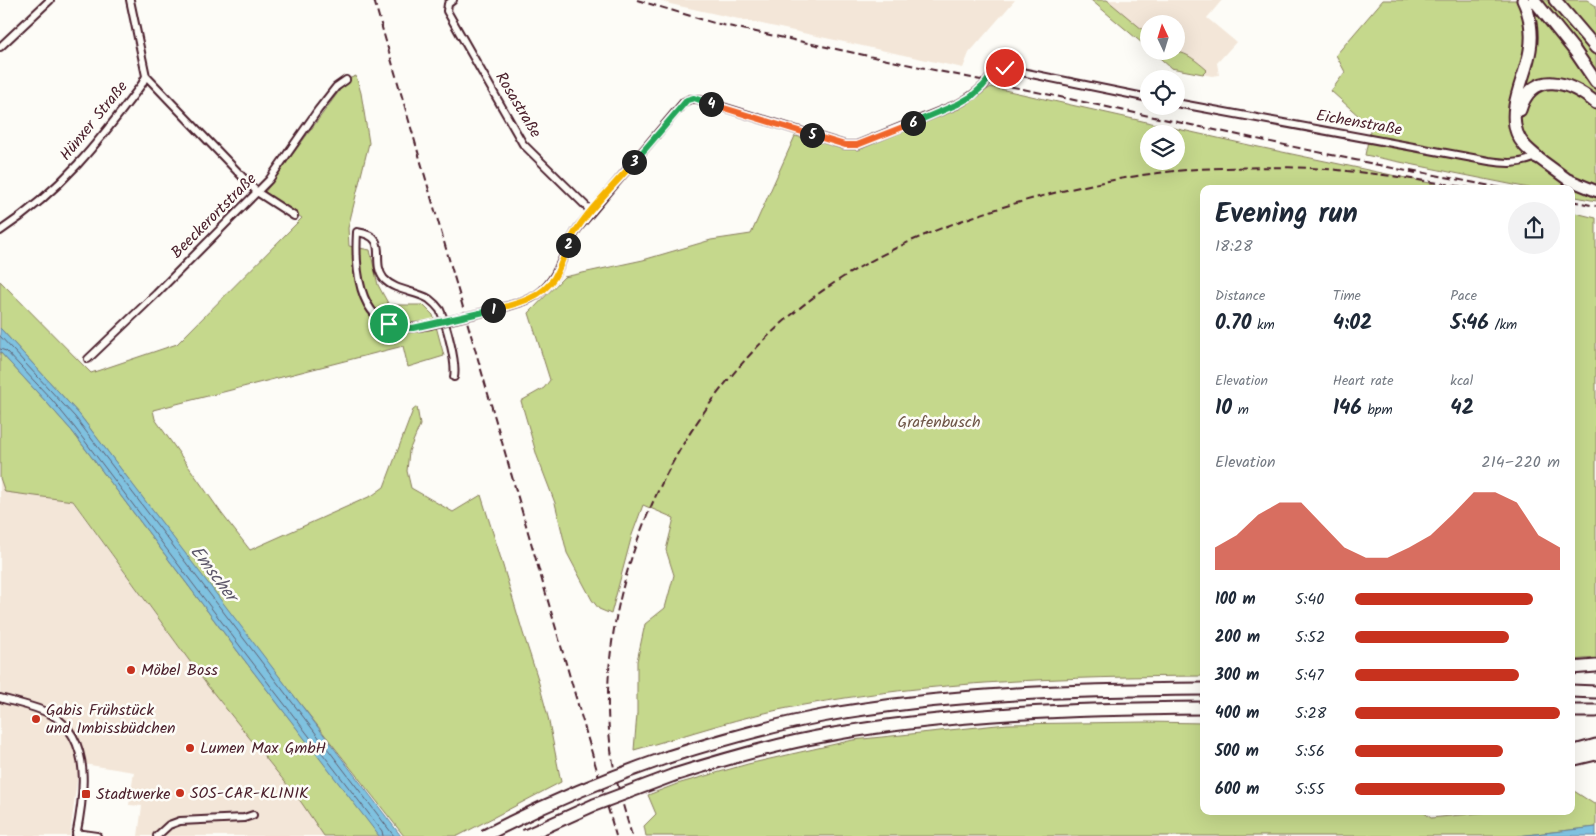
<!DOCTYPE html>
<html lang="en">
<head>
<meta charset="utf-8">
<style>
  :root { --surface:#fff; --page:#f2f2f3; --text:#1f2937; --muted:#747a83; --accent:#c8321e }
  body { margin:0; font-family:Kalam,sans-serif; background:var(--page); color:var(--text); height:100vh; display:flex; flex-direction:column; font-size:19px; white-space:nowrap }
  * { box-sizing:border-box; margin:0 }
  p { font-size:16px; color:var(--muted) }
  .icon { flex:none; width:28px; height:28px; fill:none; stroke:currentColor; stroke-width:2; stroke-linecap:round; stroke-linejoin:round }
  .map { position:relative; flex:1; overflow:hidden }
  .details { position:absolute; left:1200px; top:185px; width:375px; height:630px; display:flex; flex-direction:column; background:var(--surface); border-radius:10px; box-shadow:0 5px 20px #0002 }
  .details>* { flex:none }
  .needle { width:32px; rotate:356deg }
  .fabs { position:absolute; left:1140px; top:15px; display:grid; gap:10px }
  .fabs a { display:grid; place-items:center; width:45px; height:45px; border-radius:50%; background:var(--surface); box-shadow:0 5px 20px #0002; font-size:25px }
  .pin { position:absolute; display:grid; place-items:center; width:42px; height:42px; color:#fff; margin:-21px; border:2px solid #fff; border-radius:50%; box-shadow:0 1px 5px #0007 }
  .km { position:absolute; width:25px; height:25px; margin:-12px; border-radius:50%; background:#222; color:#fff; font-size:14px; line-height:25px; text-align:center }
  .round { display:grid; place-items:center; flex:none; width:52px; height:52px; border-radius:26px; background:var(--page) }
  .head { display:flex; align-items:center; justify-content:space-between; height:85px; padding:0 15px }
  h1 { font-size:28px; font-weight:600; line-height:38px }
  .metrics { display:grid; grid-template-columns:repeat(3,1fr); gap:8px; height:85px; padding:5px 15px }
  .metrics div { display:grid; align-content:center }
  .metrics b { font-size:21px; font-weight:600 }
  .metrics small { font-size:14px; font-weight:400 }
  .metrics p { font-size:14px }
  .chart { height:140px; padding:10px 15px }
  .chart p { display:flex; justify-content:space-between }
  .chart svg { width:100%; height:90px; margin-top:5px; fill:var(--accent); opacity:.7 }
  ul { padding:0 15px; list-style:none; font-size:16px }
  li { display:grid; grid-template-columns:80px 60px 1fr; align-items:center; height:38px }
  li i { height:12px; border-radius:6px; background:var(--accent) }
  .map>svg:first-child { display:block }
  .built { fill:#f3e6d8 }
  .green { fill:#c5d88c; stroke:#887c5c; fill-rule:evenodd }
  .water { fill:#7fc2e0; stroke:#6a8198 }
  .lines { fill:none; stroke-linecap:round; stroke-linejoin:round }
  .shore { stroke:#5f6073; stroke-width:1 }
  .minor-casing { stroke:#4a1f2b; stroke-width:10 }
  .primary-casing { stroke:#4a1f2b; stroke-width:14 }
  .motorway-casing { stroke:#4a1f2b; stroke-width:15 }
  .minor { stroke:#fdfcf7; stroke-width:6 }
  .primary { stroke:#fdfcf7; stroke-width:10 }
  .motorway { stroke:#fdfcf7; stroke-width:11 }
  .rail { stroke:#4a1f2b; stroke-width:2; stroke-dasharray:8 4; stroke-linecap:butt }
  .minor-bridge-casing { stroke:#4a1f2b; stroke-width:10; stroke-linecap:butt }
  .motorway-bridge-casing { stroke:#4a1f2b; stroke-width:15; stroke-linecap:butt }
  .minor-bridge { stroke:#fdfcf7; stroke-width:6 }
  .motorway-bridge { stroke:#fdfcf7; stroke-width:11 }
  .split-1-casing { stroke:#fff; stroke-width:10 }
  .split-2-casing { stroke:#fff; stroke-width:10 }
  .split-3-casing { stroke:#fff; stroke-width:10 }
  .split-4-casing { stroke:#fff; stroke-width:10 }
  .split-5-casing { stroke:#fff; stroke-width:10 }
  .split-6-casing { stroke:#fff; stroke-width:10 }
  .split-7-casing { stroke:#fff; stroke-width:10 }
  .split-1 { stroke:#22a559; stroke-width:6 }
  .split-2 { stroke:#f5b400; stroke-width:6 }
  .split-3 { stroke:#f5b400; stroke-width:6 }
  .split-4 { stroke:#22a559; stroke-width:6 }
  .split-5 { stroke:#f0652b; stroke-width:6 }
  .split-6 { stroke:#f0652b; stroke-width:6 }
  .split-7 { stroke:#22a559; stroke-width:6 }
  .poi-dot { fill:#c8321e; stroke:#fdfcf7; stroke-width:2 }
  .labels { text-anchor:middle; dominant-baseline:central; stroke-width:5; stroke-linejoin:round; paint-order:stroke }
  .street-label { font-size:16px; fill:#4a1f2b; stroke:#fdfcf7 }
  .park-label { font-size:16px; fill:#6f5648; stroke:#fdfcf7 }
  .poi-label { font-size:16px; fill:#4a1f2b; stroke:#fdfcf7; text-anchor:start }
  .water-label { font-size:18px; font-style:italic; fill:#5d586a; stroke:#fdfcf7 }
</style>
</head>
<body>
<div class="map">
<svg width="1596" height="836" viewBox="0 0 1596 836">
  <rect width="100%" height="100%" fill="#fdfcf7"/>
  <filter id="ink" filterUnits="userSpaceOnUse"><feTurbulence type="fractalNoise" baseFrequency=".02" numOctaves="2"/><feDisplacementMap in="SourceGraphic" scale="10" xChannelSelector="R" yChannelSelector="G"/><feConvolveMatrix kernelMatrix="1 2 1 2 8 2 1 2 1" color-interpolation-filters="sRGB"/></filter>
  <g filter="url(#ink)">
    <path class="built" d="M660,0H1015L969,53L963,68L670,4Z
      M1091,0H1222L1207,18L1236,42L1217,63L1219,75L1212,76L1171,68L1152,51H1176V24H1149V49Z
      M0,478L5,492L72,501L203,680L301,802L324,836H138L142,806L129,805L134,772L77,763L78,772L70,836H0Z"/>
    <path class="green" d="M1091,0H1107L1149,35V49Z
      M1383,0H1587L1596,6V201L1571,196V189H1534L1365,155L1371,127L1331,91L1345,72L1336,55Z
      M1152,51C1181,51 1184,50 1207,70L1203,74L1171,68Z
      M356,76L361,93L369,143L348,228L349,246L370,250L378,285L389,305H423L433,315L444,356L408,367L403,346L153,410L155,419L222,514L250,550L373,495L384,487L413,410L417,407L420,425L409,451L407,471L411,488L453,512L481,495L498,549L523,633L537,676L548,717L561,782L458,836H404L255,646L79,414L0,328V281L91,373L177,344L302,218L265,192L348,79Z
      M991,87L1249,145L1458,189H1204V676C1068,677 931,681 798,706C742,716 688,735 634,750L637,714V661L645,624L665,608L674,575L666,550L674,518L643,505L632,535L611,614L599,609L592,600L567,553L555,503L537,456L521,401L544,388L550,380L529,313L564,277L643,260L711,240L751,234L795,136L858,150L961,107ZM1149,134H1176V161H1149Z
      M1571,212L1596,218V658L1571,660Z
      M0,352L48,404L72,431L242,657L380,836H324L301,802L207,685L73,501L5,492L0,478Z
      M1146,722L1204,723V811H1422L1431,818L1499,811H1571V789L1594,804L1596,803V827L1518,836H646L644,826L656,814L648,795L677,784L748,764L853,740L1007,724Z"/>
    <path class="water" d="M0,328L79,414L401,836H379L242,657L72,431L48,404L0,352Z
      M1596,827V836H1518Z"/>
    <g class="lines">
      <path class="shore" d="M0,336L75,417L394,836
        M0,349L6,351L52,400L75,428L246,654L382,831L383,836"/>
      <g class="minor-casing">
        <path id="minor" d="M453,0L448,4L447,11L523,144L591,211
          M0,47L50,0
          M146,76L257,192L294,216
          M1176,103L1489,161C1508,164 1519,164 1537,157
          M0,231C62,190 98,143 142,84L146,76L130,0
          M497,309C508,306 521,303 531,298C559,285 562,251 578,228L684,102L690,99H697L845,145H857L958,104C967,99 975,94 982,87C989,81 992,71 1002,68L1149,98
          M430,325C419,327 409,329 399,327C357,320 355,265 357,232C392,237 369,260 384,279C395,291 416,291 429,299C433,302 437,306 440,310C446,323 457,363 454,377
          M88,359L156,294L269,180L318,110L336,87L346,80
          M0,698C17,703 36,706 52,715C93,739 84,797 76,836
          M76,833L97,836
          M157,836L169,825L180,821L244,818L253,815"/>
      </g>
      <g class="primary-casing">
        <path id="primary" d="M1537,157L1567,179L1596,191"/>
      </g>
      <g class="motorway-casing">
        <path id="motorway" d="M1523,0C1530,14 1533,34 1530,50C1526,77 1507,106 1517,133C1521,144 1529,150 1537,157
          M1534,0L1575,51L1596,82
          M1555,0L1596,48
          M1520,110C1533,68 1570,82 1596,103
          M1571,668L1596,666
          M1571,691L1596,692
          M1571,711H1596
          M1571,752L1596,745
          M668,757C718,741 770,726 822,716C948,693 1076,690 1204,689
          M1571,760L1596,754
          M674,775C725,759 776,744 828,735C952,713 1078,709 1204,708"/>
      </g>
      <use href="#minor" class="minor"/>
      <use href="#primary" class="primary"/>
      <use href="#motorway" class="motorway"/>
      <path class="rail" d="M374,0L616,836
        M637,0L714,23L1416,173
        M1410,170L1506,189
        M1571,201L1596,206
        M632,836C623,805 613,773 610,741C601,655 622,566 659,489C698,408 759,332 834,283C899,240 975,213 1050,194C1106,180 1165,169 1223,168C1264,167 1306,166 1347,171C1390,175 1433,182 1476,189"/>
      <g class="minor-bridge-casing">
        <path id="minor-bridge" d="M430,325L497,309"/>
      </g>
      <g class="motorway-bridge-casing">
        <path id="motorway-bridge" d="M484,836C543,805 604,779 668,757
          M525,836L594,805L674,775"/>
      </g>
      <use href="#minor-bridge" class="minor-bridge"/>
      <use href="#motorway-bridge" class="motorway-bridge"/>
    </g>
  </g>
  <g class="lines" filter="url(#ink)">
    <g class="split-1-casing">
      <path id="split-1" d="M389,324L402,328H413L493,310"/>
    </g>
    <g class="split-2-casing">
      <path id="split-2" d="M493,310C516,304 541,299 554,278C560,268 564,256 568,245"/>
    </g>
    <g class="split-3-casing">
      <path id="split-3" d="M568,245C581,216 613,187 634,162"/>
    </g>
    <g class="split-4-casing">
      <path id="split-4" d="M634,162L687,100L694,98L711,104"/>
    </g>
    <g class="split-5-casing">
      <path id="split-5" d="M711,104L812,135"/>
    </g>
    <g class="split-6-casing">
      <path id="split-6" d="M812,135L845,145H857L913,123"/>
    </g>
    <g class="split-7-casing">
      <path id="split-7" d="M913,123L958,104L972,96L983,86L995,71L1005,68"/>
    </g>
    <use href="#split-1" class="split-1"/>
    <use href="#split-2" class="split-2"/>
    <use href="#split-3" class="split-3"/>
    <use href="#split-4" class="split-4"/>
    <use href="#split-5" class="split-5"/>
    <use href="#split-6" class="split-6"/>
    <use href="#split-7" class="split-7"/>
  </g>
  <g class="poi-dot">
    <circle cx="131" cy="670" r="5"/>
    <circle cx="36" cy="719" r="5"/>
    <circle cx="190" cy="748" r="5"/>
    <circle cx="180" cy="793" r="5"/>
    <rect x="81" y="789" width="10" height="10" rx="2.5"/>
  </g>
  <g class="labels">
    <g class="street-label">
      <text transform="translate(518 105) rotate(59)">Rosastraße</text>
      <text transform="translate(94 121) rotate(-51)">Hünxer Straße</text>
      <text transform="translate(1359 123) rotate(10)">Eichenstraße</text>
      <text transform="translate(214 216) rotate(-45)">Beeckerortstraße</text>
    </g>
    <g class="park-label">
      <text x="939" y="422">Grafenbusch</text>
    </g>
    <g class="poi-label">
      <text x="141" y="670">Möbel Boss</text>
      <text x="46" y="710">Gabis Frühstück<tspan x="46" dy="18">und Imbissbüdchen</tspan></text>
      <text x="200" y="748">Lumen Max GmbH</text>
      <text x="190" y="793">SOS-CAR-KLINIK</text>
      <text x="96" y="794">Stadtwerke</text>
    </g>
    <g class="water-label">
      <text transform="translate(213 574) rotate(53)">Emscher</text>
    </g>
  </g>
</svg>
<div class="fabs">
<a><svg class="needle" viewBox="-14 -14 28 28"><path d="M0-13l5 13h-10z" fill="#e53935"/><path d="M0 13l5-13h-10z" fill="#747a83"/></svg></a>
<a><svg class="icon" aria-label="locate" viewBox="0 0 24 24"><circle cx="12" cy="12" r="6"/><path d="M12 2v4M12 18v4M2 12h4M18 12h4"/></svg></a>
<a><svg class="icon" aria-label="layers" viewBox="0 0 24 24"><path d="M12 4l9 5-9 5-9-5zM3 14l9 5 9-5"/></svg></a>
</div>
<div class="pin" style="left:389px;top:324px;background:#1e9e55"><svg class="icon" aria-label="arrive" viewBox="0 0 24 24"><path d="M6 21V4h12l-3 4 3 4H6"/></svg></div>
<div class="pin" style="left:1005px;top:68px;background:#d93025"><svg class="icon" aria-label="check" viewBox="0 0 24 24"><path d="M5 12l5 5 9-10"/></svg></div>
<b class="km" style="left:493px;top:310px">1</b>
<b class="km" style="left:568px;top:245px">2</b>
<b class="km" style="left:634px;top:162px">3</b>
<b class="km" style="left:711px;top:104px">4</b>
<b class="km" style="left:812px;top:135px">5</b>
<b class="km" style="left:913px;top:123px">6</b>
<section class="details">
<div class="head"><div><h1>Evening run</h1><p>18:28</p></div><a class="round"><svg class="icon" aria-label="share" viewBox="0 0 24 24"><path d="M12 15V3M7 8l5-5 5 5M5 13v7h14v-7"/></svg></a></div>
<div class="metrics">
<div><p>Distance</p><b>0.70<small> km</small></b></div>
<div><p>Time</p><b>4:02</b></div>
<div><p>Pace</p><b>5:46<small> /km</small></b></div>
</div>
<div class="metrics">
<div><p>Elevation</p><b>10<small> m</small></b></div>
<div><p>Heart rate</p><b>146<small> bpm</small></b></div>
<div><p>kcal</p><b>42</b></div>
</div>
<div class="chart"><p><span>Elevation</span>214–220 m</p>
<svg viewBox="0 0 160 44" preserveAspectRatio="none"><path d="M0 44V33L10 27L20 17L30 11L40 11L50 22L60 33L70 38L80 38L90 33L100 27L110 17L120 6L130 6L140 11L150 27L160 33V44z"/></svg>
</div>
<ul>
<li><b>100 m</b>5:40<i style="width:87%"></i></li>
<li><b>200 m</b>5:52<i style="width:75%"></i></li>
<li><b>300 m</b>5:47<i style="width:80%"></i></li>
<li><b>400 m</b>5:28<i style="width:100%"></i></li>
<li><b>500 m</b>5:56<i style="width:72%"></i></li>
<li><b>600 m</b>5:55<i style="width:73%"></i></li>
</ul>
</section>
</div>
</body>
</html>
